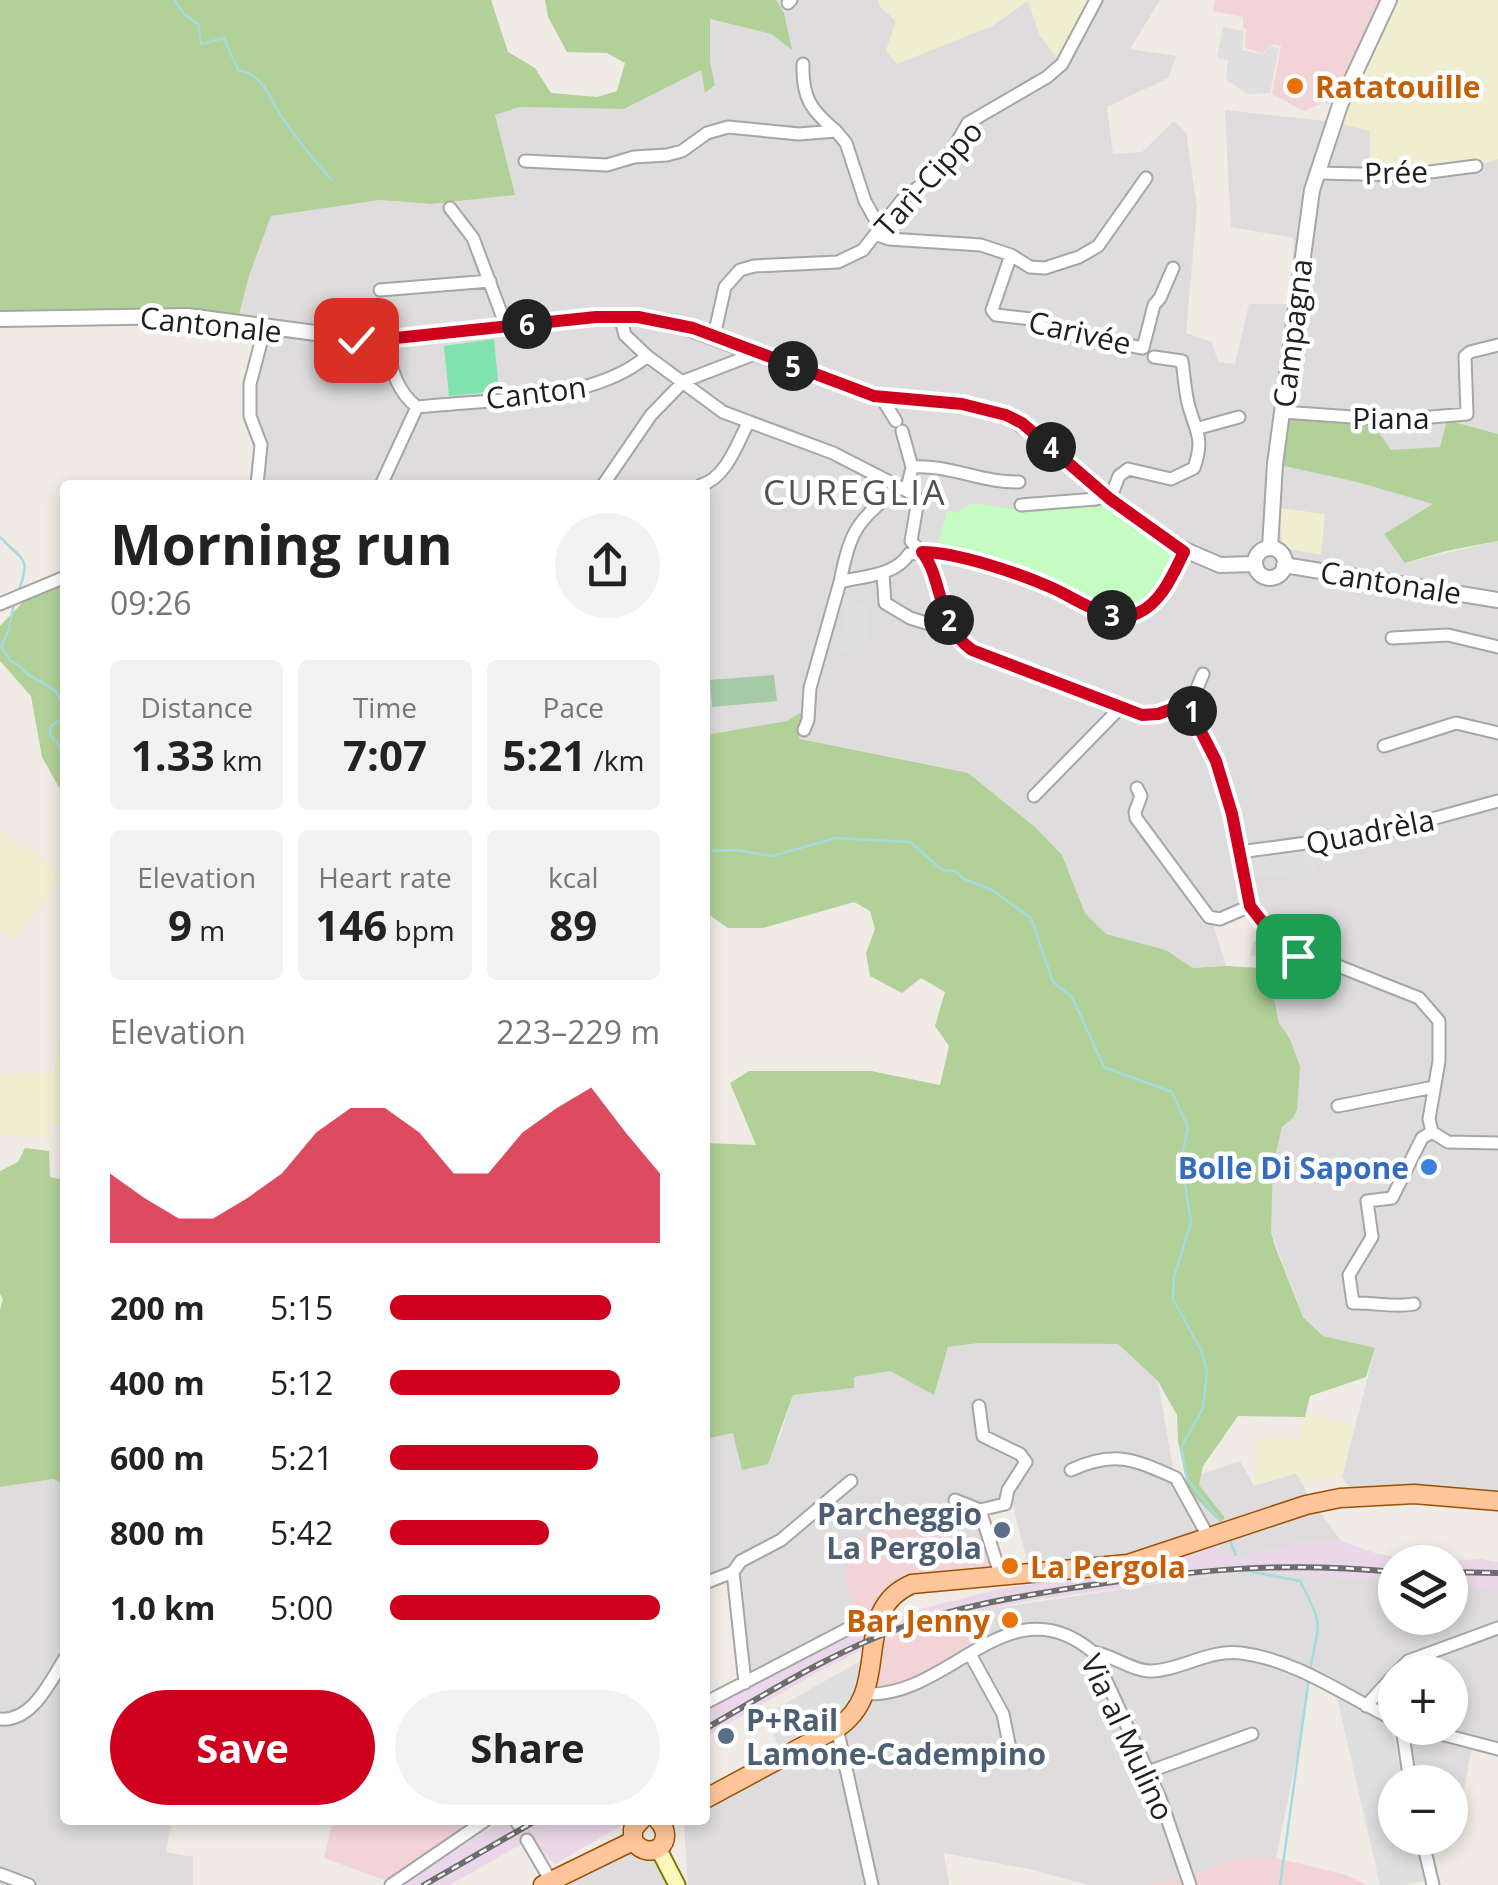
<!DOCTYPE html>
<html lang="en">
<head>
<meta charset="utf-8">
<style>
  :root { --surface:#fff; --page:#f2f2f2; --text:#222; --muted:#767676; --accent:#cf001e }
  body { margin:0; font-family:"Open Sans",sans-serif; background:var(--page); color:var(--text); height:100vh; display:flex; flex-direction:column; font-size:38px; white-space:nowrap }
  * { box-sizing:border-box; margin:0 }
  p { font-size:32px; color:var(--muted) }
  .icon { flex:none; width:55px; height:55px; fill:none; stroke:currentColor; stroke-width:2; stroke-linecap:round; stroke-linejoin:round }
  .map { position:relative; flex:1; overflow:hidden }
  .panel { position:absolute; left:60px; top:480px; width:650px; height:1345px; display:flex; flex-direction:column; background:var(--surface); border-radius:10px; box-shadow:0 5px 15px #0003 }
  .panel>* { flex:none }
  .buttons { position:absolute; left:1378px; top:1545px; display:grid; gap:20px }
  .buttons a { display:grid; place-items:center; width:90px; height:90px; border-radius:50%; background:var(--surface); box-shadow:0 5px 15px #0003; font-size:50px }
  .pin { position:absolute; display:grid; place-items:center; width:85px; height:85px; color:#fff; margin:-42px; border-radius:20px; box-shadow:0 5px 15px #0006 }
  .km { position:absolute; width:50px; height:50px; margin:-25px; border-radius:50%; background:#222; color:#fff; font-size:28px; line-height:50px; text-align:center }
  .round { display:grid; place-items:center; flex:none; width:105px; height:105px; border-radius:52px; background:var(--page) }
  .head { display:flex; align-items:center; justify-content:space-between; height:170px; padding:0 50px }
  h1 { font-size:55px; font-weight:700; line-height:75px }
  .stats { display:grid; grid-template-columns:repeat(3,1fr); gap:15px; height:170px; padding:10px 50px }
  .stats div { display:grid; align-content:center; border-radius:10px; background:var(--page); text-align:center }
  .stats b { font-size:42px; font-weight:700 }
  .stats small { font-size:28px; font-weight:400 }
  .stats p { font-size:28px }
  .chart { height:280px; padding:20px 50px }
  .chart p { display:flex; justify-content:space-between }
  .chart svg { width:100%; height:180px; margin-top:10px; fill:var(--accent); opacity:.7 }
  .cta { display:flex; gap:20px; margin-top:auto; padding:20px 50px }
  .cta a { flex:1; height:115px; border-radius:60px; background:var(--accent); color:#fff; font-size:40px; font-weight:700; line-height:115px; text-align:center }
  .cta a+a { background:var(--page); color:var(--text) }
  ul { padding:0 50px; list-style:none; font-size:32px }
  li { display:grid; grid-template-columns:160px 120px 1fr; align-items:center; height:75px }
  li i { height:25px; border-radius:12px; background:var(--accent) }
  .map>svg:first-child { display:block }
  .residential { fill:#dedcdd }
  .commercial { fill:#f2d4d7 }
  .industrial { fill:#ead7e9 }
  .farmland { fill:#f0eed0 }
  .forest { fill:#b1d198 }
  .cemetery { fill:#a6caa6 }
  .park { fill:#c5fcc1 }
  .pitch { fill:#80e2af }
  .parking { fill:#dfdfdf }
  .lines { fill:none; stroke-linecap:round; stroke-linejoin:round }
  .stream { stroke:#a4dbe0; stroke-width:2.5 }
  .minor-casing { stroke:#a6a6a6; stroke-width:15 }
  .tertiary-casing { stroke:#a6a6a6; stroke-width:18 }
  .secondary-casing { stroke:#7c7800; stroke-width:19 }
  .primary-casing { stroke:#9b5100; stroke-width:21 }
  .minor { stroke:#fff; stroke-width:11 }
  .tertiary { stroke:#fff; stroke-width:14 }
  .secondary { stroke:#fcf6b8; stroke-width:15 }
  .primary { stroke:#ffc69c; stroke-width:18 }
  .rail-casing { stroke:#6d6d6d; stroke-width:6 }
  .rail { stroke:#fff; stroke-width:2.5; stroke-dasharray:8; stroke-linecap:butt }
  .route-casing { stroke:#fff; stroke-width:20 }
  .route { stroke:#cf001e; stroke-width:12 }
  .food-dot { fill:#e8710a; stroke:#fff; stroke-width:4 }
  .shop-dot { fill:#3f7fe0; stroke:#fff; stroke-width:4 }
  .service-dot { fill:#5c6f8a; stroke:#fff; stroke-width:4 }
  .labels { text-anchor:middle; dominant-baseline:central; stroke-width:9; stroke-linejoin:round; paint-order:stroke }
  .food-label { font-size:30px; font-weight:bold; fill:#c56008; stroke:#fff; text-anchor:start }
  .street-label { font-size:30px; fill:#1f1f1f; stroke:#fff }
  .shop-label { font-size:30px; font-weight:bold; fill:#366cbe; stroke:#fff; text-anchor:end }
  .service-label { font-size:30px; font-weight:bold; fill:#4e5e75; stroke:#fff; text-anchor:end }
  .quarter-label { font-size:35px; letter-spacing:2.5px; fill:#525252; stroke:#fff }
</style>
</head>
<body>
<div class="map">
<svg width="1498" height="1885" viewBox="0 0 1498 1885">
  <rect width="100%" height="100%" fill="#f0ebe5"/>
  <path class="residential" d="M776,0H878L896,21L886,51L992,26L1028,1L1041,36L1096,0H1160L1130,49L1176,56L1168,78L1107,107L1113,154L1142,152L1174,121L1186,132L1197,207L1186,333L1212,342L1218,362L1235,364L1249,304H1289L1294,238L1231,227L1225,110L1334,122L1370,131V174L1476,166L1498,159V434L1448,420L1440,447L1276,464L1357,482L1435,504L1405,563L1498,541V1499L1355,1496L1342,1477L1375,1349L1323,1336L1303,1316L1271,1232L1272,1181L1277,1140L1282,1127L1293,1118L1297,1111L1290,1039L1279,1023L1270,979L1259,968V957L1250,955L1253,943L1269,932L1251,906L1212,920L1226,966L1193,968L1166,950L1106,934L1085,913L1062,855L817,743L800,739L797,729L800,713L787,721L705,735V485H257L250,384L265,328L237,323L249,276L271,216L380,200L431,204L514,195L495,115L520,107L624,109L701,69L706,93L715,84L710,62L709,19L771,34L791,49L784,13Z
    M979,1343L1118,1344L1158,1381L1173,1468L1183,1480L1240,1461L1254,1486L1297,1473L1308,1496L1127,1559L1029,1568L1013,1506L979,1512L992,1548L954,1546L943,1529L857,1622L741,1689L730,1586L725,1580L705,1589V1439L733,1433L779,1440L793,1395L853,1388L854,1377L890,1371L933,1394L948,1347Z
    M53,1479L65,1485V1820H172L166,1852L193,1857V1885H0V1487Z
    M1318,1509L1341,1541L1289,1543V1550L1261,1551L1244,1556H1228L1217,1546Z
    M1244,1571L1395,1581V1618H1450V1585L1498,1591V1749L1473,1742L1464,1789L1450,1791V1782H1410L1402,1728H1450V1672H1395V1720L1309,1677L1301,1735L1276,1858H1238L1187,1877L1150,1885H1089L1029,1869L944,1853L949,1885H688L684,1823L705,1820V1811L830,1740L866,1694L988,1644L976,1611Z
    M634,1842L662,1848L678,1885H546Z"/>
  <path class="commercial" d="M1215,0H1382L1340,105L1323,103L1304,111L1272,94L1281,46L1274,44L1262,53L1245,48L1246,30L1243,28V17L1213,11Z
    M918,1517L943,1529L954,1546L992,1548L999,1573L916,1578L873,1614L857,1622L846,1578L849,1542L889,1525Z
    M976,1611L989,1644L895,1692L866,1694L880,1641Z
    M333,1820H474L390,1882L324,1858Z
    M1238,1858H1276L1343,1874L1367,1885H1150L1187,1877Z"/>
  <path class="industrial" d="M1341,1541L1378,1554L1428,1562L1481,1559L1498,1562V1591L1450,1585V1562H1395V1581L1244,1571L1021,1602L938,1621L880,1641L820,1671L705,1737V1707L858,1629L863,1631L924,1608L1000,1589L1155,1565L1216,1546L1228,1556H1244L1261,1551L1288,1550L1289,1543Z
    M503,1820H631L555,1864L530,1839L450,1885H399Z"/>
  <path class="farmland" d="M878,0H1096L1062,64L1040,36L1028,1L992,26L897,64L886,51L896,21L879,6Z
    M1389,0H1498V159L1476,166L1370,175V131L1334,122Z
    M1280,508L1325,514L1321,555L1289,549L1282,541Z
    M0,832L65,874L14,940L0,929Z
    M58,1041H65V1125H50L49,1137L0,1136V1074L54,1072Z
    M1306,1412L1355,1425L1342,1477L1301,1482L1296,1473L1254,1486L1258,1436L1300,1439Z"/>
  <path class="forest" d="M0,0H491L508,52L535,68L551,93L597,97L617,91L625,63L607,53L567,52L548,17L545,0H776L784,13L792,50L771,34L710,19V62L715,85L705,93L701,70L624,109L520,107L495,115L515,195L431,204L380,200L271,216L249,276L237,323L0,319Z
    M1282,412L1370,420L1391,450L1440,447L1447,420L1498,434V541L1446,551L1405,563L1384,534L1433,504L1357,482L1275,464Z
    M60,585L65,670V798L42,757L31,696L0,661V626L29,596Z
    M800,713L806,721L797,729L800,739L968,773L1036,828L1062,855L1085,913L1106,934L1166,950L1193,968L1226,966L1259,968L1270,979L1279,1023L1290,1039L1300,1067L1297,1110L1293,1118L1282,1127L1273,1165L1271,1232L1275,1246L1303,1317L1323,1336L1375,1348L1366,1377L1310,1396L1305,1417L1238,1416L1203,1466L1199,1485L1225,1518L1220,1522L1188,1490L1178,1441L1177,1415L1158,1381L1118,1344L979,1343L948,1347L934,1395L890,1371L854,1377V1388L793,1395L768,1464L742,1470L733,1433L705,1439V1143L756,1145L730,1083L749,1071H871L940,1085L949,1046L935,1026L945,992L921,978L902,993L870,976L866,953L875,929L870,911L854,902L763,928H728L705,912V735L787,721Z
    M25,1148L49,1151L50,1177L65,1180V1485L53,1479L0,1487V1310L3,1299L0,1294V1171L18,1162Z"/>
  <path class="cemetery" d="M774,675L777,701L712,707L710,680Z"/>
  <path class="park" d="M1107,496L1184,552L1158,597L1122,616L1049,587L936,552L947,511L958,512L972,503L1013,509Z"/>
  <path class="pitch" d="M494,339L499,391L449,396L444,346Z"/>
  <path class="parking" d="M1223,27L1244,31L1242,50L1262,54L1271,47L1279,48L1270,93L1248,94L1226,80L1228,60L1217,58Z
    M380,346L392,370L386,372L374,360L335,385L322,364Z
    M846,599L869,605L864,656L839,653Z
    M1312,848L1315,871L1250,878L1248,861L1252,855Z
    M864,1659L861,1683L846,1712L779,1751L768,1713Z
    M1337,1698L1390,1724L1404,1782H1395V1838H1416L1426,1880L1406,1885H1380Z"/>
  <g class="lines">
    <path class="stream" d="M174,0L184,14L198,24L201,44L224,38L238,70C268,76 269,101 285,122C299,141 314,161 331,179
      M0,537C23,561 32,557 18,592
      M14,604L8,632L1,646L10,661C20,664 21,669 29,675C52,690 60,685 64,716L50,727V734L65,755
      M705,851L736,850L772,856L836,838L910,842L942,870L955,871L964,879L992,890L1031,918L1053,982L1072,997L1104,1067L1172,1092L1188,1128L1181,1158L1191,1223L1174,1277L1173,1299L1202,1352L1207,1373L1203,1408L1181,1448L1187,1479L1223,1524
      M1228,1536L1236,1555
      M1248,1571L1300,1581C1324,1625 1319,1623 1310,1670
      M1280,1885L1309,1678"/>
    <g class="minor-casing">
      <path id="minor" d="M788,3L791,0
        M803,64C802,98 811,110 836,131
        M525,161L607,165L634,157L667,155L682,151L707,133L728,127L799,134L836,131L846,143L865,201L881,230
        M1316,173L1407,175L1476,166
        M450,208L473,238L506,326
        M878,235L889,239L981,245L1011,255L1030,267L1045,268L1079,257L1098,246L1146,178
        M1011,255L992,310L996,315L1032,319L1049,331L1143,348L1154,305L1160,298L1173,268
        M380,290L490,281
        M620,316L625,335L647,356L723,412L833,453L913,494L918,500L911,541L928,560L936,590L957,637L972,650L1142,715L1173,710L1192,700L1203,674
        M714,336L725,287L740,270L754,266L838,262L863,250L902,200L941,169L968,123L1047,77L1062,64L1096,0
        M881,397L896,421
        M417,407C486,399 593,403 647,356
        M1282,412L1395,420L1467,414L1465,356L1470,352L1498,345
        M1199,428L1239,417
        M902,431L912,467L907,489
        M912,467C948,464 982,483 1019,482
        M257,485L261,445L250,416V384L265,327
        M381,485L417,407C396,391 389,365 387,339
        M603,485L651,415L684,381L757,353
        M701,485C726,478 737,444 748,423
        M1110,499L1119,476L1128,469L1171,479L1194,468C1205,437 1195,431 1188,403C1185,390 1184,375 1182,361L1154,357
        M1021,505L1096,499L1107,496
        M883,573L885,603L910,618L955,632
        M840,582C851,528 857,521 900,487
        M0,604L65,577
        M1392,638L1448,635L1498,647
        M1183,705L1193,712L1216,761L1231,814L1245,888L1250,906L1263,925L1288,950L1298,956L1333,964L1419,998L1439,1021V1061L1429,1119L1432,1132L1448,1142L1498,1143
        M804,730L808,720L810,688L840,582C863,576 895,576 909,554C947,549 1016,572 1052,588C1076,598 1111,627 1138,613C1162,601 1173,574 1184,552
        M1384,746L1456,723L1498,733
        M1137,788L1141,796L1135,812L1136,818L1209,917L1220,919L1250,906
        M1034,796L1120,708
        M1240,852L1380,833L1498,801
        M1338,1106L1434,1087
        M1414,1304C1393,1308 1374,1302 1353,1303L1349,1275L1372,1237L1367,1201L1392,1198L1422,1138L1432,1132
        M979,1406L983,1436L1020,1454L1026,1462L1008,1490L1005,1504L980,1510
        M1071,1470C1114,1450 1134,1459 1176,1478L1209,1538
        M955,1500L980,1510
        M980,1510L1001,1577
        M733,1572L745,1683
        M705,1583L733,1572L741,1561L781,1540L851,1481
        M1093,1652C1112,1655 1135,1672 1151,1671C1182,1670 1209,1649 1241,1653C1297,1660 1345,1696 1395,1720
        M970,1654L1003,1714L1010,1749
        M1397,1672L1408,1661L1498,1628
        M866,1694C950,1698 1009,1581 1093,1652L1160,1798L1190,1885
        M705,1703L857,1624L877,1620
        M1366,1706L1395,1674
        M0,1719C32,1722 50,1682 65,1658
        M837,1728L872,1885
        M1402,1728L1410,1782
        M1418,1728L1498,1749
        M1148,1772L1252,1734
        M515,1820L518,1824
        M1422,1838L1433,1885
        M527,1840L551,1881
        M0,1874L29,1885
        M391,1885L486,1820"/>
    </g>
    <g class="tertiary-casing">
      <path id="tertiary" d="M0,319L188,316L368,340L596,317H638L674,323L874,396L963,404L1006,415L1037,435L1110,499L1171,544L1220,565L1255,564
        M1270,548L1275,464L1312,190L1340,105L1389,0
        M1255 563a15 15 0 1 1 30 0a15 15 0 1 1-30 0Z
        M1284,565L1498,600"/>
    </g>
    <g class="secondary-casing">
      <path id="secondary" d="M659,1850L677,1885"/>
    </g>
    <g class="primary-casing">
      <path id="primary" d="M705,1799L837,1728C895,1690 848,1611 912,1584L1128,1564L1306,1505L1340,1498L1414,1494L1498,1501
        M641,1820L633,1829V1841C651,1864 678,1841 658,1820
        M543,1885L633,1841"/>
    </g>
    <use href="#minor" class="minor"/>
    <use href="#tertiary" class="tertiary"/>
    <use href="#secondary" class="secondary"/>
    <use href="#primary" class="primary"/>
    <g class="rail-casing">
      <path id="rail" d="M1450,1572L1498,1573
        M705,1729C769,1692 831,1653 900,1628C960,1605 1022,1596 1085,1586C1196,1570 1283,1561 1395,1572
        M424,1885L537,1820"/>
    </g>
    <use href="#rail" class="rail"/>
  </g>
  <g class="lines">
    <g class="route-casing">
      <path id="route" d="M356,340H377L596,317H638L693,328L874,396L962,404L1006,415L1022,423L1110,499L1184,552C1173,574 1162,602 1138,613C1110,626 1075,597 1050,587C1018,573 956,552 922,552C943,578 937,626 972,650L1142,715L1158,714L1183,705L1189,708L1216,761L1232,814L1250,906L1277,941L1298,956"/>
    </g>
    <use href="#route" class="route"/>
  </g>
  <g class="food-dot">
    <circle cx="1295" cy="86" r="10"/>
    <circle cx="1010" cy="1566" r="10"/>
    <circle cx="1010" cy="1620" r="10"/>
  </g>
  <circle class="shop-dot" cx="1429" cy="1167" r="10"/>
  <g class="service-dot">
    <circle cx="1002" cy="1530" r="10"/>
    <circle cx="726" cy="1736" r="10"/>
  </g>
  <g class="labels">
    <g class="food-label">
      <text x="1315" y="86">Ratatouille</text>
      <text x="1030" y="1566">La Pergola</text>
      <text x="990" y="1620" text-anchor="end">Bar Jenny</text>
    </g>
    <g class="street-label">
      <text transform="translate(1396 172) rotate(-2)">Prée</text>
      <text transform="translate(928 178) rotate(-48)">Tarì-Cippo</text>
      <text transform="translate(211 324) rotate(6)">Cantonale</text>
      <text transform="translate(1080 332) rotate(13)">Carivée</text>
      <text transform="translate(1292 333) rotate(-83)">Campagna</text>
      <text transform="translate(536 392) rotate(-7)">Canton</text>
      <text x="1391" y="417">Piana</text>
      <text transform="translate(1391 582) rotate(9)">Cantonale</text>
      <text transform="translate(1370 831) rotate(-11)">Quadrèla</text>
      <text transform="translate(1128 1737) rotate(65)">Via al Mulino</text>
    </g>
    <g class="shop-label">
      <text x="1409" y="1167">Bolle Di Sapone</text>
    </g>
    <g class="service-label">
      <text x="982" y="1513">Parcheggio<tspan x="982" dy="34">La Pergola</tspan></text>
      <text x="746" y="1719" text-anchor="start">P+Rail<tspan x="746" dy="34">Lamone-Cadempino</tspan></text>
    </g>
    <g class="quarter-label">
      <text x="855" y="491">CUREGLIA</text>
    </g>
  </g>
</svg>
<div class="buttons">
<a><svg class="icon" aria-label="layers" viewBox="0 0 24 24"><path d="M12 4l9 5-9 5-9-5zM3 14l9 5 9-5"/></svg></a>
<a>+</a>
<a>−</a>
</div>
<div class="pin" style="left:1298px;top:956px;background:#1e9e55"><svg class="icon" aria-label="arrive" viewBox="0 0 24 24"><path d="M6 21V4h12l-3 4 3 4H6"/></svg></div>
<div class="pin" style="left:356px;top:340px;background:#d93025"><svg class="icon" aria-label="check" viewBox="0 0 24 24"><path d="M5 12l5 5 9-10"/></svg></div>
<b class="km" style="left:1192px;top:711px">1</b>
<b class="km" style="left:949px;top:620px">2</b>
<b class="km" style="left:1112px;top:615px">3</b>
<b class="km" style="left:1051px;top:447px">4</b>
<b class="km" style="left:793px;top:366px">5</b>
<b class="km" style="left:527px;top:324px">6</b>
<section class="panel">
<div class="head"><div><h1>Morning run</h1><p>09:26</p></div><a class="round"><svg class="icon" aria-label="share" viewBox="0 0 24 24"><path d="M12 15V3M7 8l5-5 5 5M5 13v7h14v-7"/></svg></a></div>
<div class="stats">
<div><p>Distance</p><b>1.33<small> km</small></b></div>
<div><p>Time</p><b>7:07</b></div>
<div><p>Pace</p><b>5:21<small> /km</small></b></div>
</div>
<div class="stats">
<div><p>Elevation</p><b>9<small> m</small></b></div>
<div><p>Heart rate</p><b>146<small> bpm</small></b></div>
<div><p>kcal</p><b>89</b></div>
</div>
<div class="chart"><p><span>Elevation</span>223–229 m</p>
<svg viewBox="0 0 160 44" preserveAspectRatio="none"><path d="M0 44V27L10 33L20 38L30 38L40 33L50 27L60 17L70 11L80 11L90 17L100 27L110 27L120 17L130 11L140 6L150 17L160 27V44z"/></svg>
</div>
<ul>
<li><b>200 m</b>5:15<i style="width:82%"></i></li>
<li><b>400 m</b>5:12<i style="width:85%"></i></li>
<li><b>600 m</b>5:21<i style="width:77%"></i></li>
<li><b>800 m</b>5:42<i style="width:59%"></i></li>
<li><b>1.0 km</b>5:00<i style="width:100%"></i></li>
</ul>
<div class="cta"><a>Save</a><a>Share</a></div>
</section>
</div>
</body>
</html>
